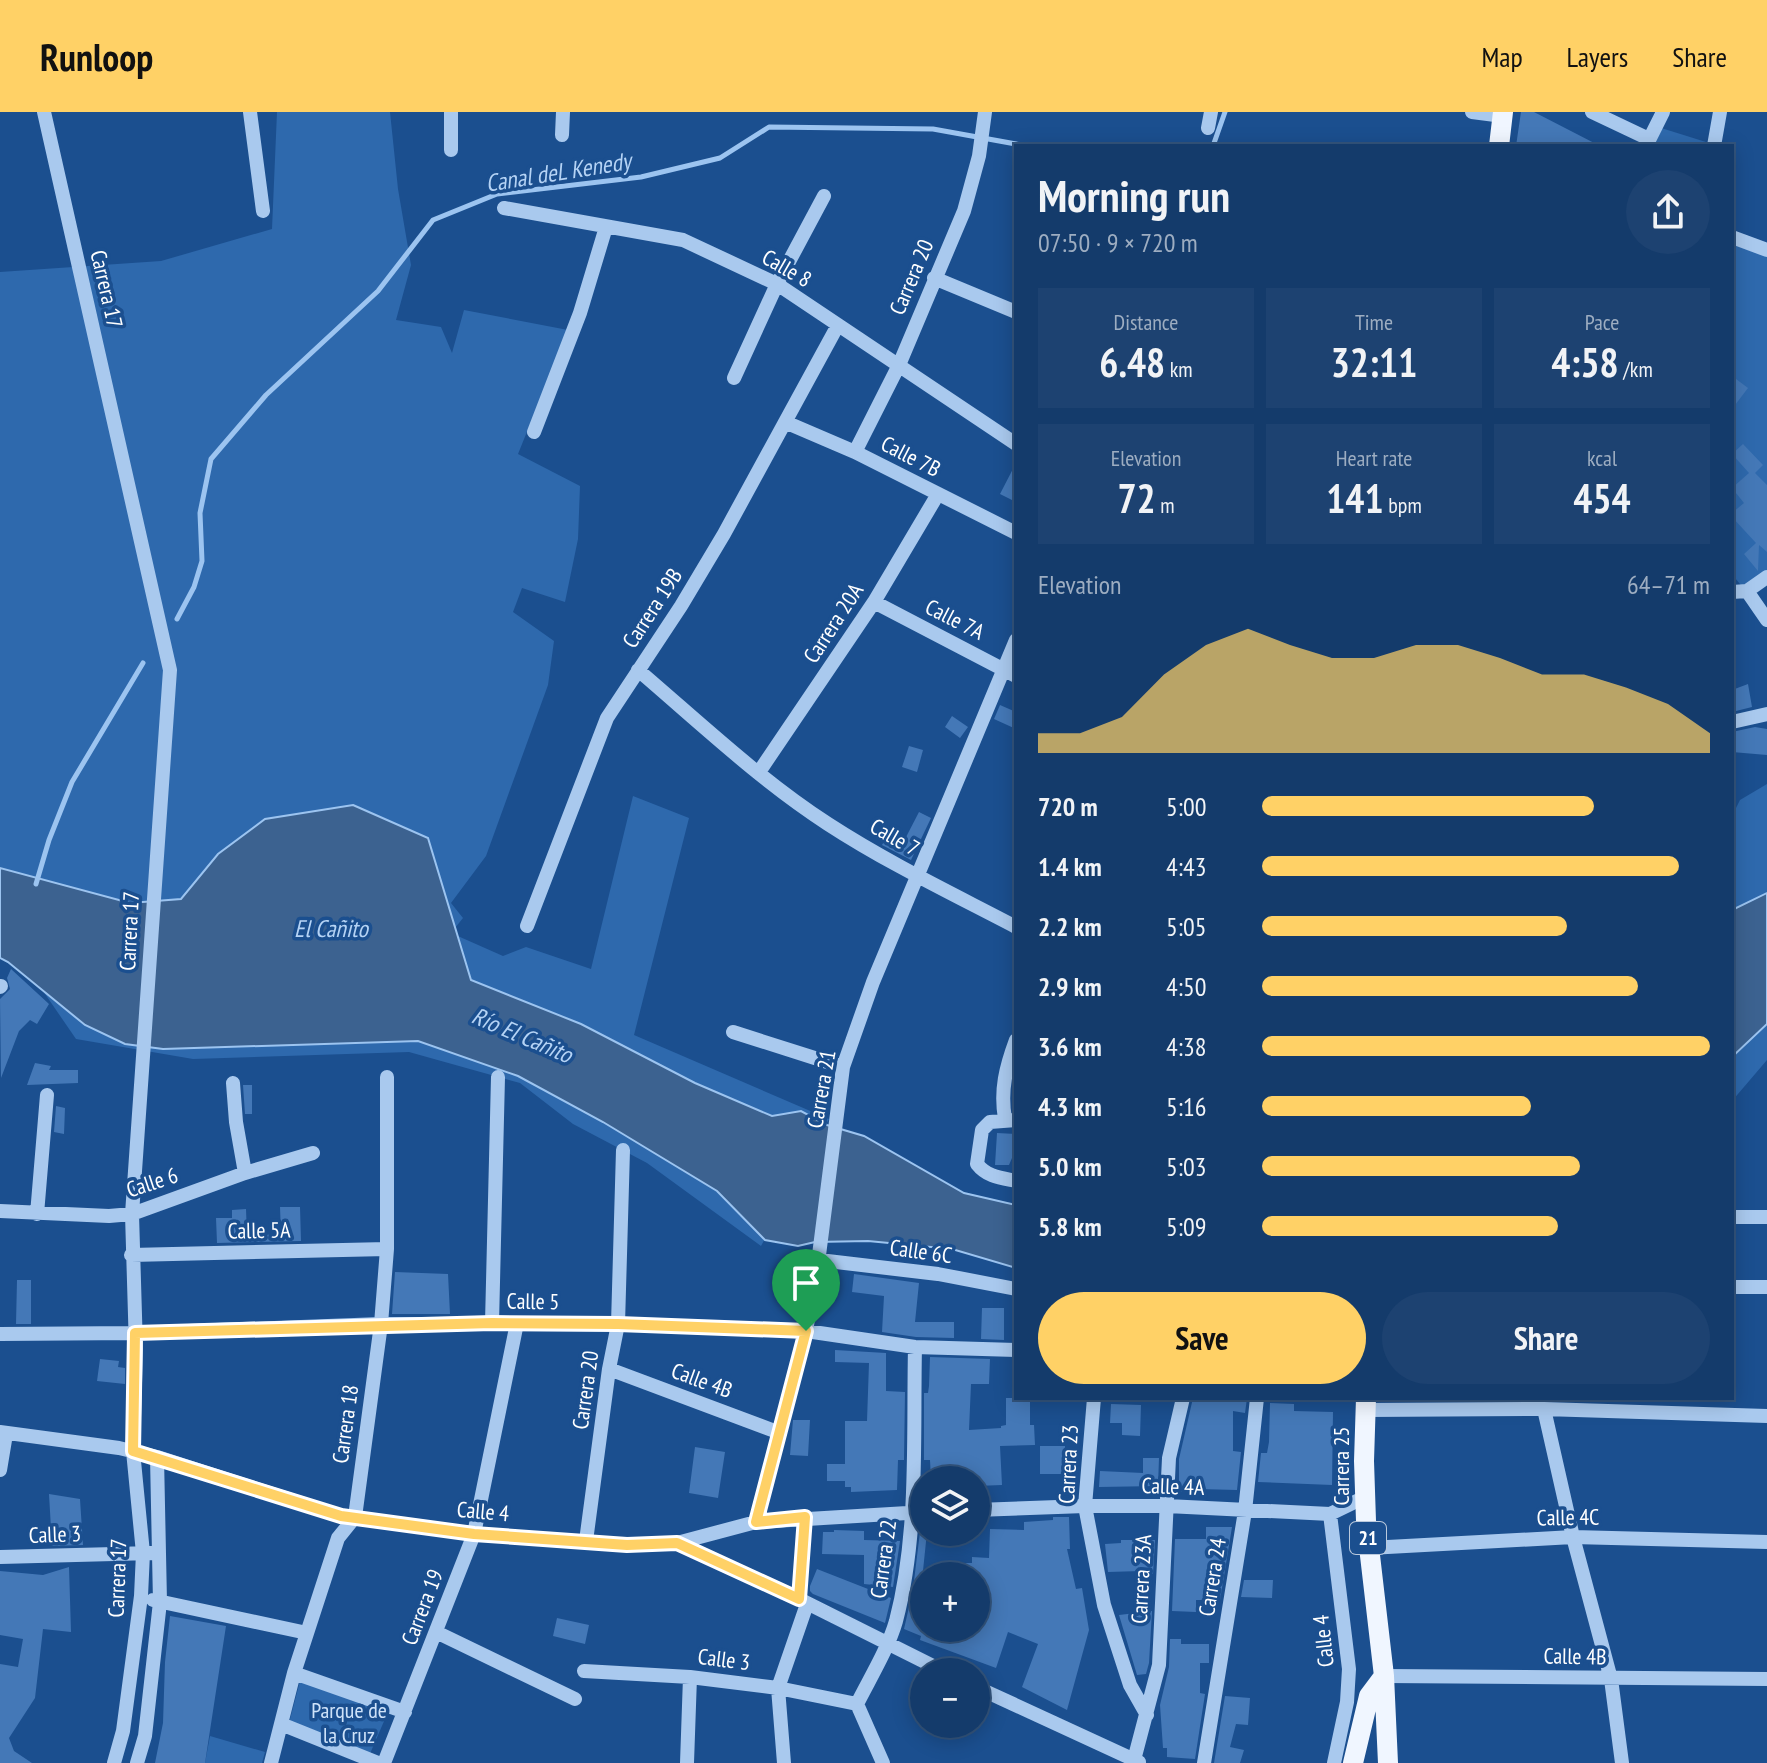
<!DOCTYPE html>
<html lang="en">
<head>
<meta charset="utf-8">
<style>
  :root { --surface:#143b6b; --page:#1d4271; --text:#f1f3f6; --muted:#9dadc1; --line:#33557e; --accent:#ffd166 }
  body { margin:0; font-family:"PT Sans Narrow",sans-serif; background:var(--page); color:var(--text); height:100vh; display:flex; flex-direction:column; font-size:30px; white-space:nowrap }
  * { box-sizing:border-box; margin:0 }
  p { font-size:26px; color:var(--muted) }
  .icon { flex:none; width:44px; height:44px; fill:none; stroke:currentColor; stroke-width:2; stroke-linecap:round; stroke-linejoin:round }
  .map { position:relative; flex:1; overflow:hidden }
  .drawer { position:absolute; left:1014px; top:32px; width:720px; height:1256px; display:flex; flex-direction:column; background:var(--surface); border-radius:0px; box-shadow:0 4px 20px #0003,0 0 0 2px var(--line) }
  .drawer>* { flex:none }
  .controls { position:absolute; left:910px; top:1354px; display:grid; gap:16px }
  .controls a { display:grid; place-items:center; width:80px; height:80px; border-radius:50%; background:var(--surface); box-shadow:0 4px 20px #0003,0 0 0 2px var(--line); font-size:40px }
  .pin { position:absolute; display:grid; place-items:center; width:68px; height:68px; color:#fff; margin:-82px -34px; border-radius:50% 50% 50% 0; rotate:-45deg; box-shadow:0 0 8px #0007 }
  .pin .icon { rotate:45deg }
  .round { display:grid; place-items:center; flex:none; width:84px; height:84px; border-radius:42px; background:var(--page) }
  .overview { display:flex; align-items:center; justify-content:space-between; height:136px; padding:0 24px }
  h1 { font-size:44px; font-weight:700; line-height:60px }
  .metrics { display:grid; grid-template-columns:repeat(3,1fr); gap:12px; height:136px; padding:8px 24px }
  .metrics div { display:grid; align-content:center; border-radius:0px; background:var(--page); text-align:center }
  .metrics b { font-size:40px; font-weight:700 }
  .metrics small { font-size:22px; font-weight:400 }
  .metrics p { font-size:22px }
  .chart { height:224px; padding:16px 24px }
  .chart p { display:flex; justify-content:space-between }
  .chart svg { width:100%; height:144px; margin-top:8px; fill:var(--accent); opacity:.7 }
  .button { display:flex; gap:16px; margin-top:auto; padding:16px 24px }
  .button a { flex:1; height:92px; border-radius:48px; background:var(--accent); color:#111; font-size:32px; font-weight:700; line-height:92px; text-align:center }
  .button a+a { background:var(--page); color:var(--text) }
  ul { padding:0 24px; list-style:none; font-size:26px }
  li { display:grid; grid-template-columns:128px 96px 1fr; align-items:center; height:60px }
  li i { height:20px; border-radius:10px; background:var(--accent) }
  header { display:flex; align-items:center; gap:48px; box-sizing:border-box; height:112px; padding:0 40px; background:var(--accent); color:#111 }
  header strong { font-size:38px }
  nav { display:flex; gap:44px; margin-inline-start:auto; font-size:28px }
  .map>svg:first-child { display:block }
  .green { fill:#2e69ad }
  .water { fill:#3c6290; stroke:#9cc4f0; stroke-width:2 }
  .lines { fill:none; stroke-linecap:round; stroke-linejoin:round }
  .stream { stroke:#9cc4f0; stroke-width:5 }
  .building { fill:#4478b7 }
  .minor { stroke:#a9c9ee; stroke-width:14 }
  .major { stroke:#f0f6ff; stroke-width:20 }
  .route-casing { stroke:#fff; stroke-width:16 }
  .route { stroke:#ffd166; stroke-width:10 }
  .labels { text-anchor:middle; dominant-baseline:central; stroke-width:7; stroke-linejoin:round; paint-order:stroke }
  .shield { fill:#1b4f8f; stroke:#bbcadd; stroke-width:2 }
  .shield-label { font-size:20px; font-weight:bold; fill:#fff }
  .street-label { font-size:22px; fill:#fff; stroke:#1b4f8f }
  .park-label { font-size:22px; fill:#cfe3fa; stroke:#1b4f8f }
  .water-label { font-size:24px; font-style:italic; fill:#b5d3f5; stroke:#1b4f8f }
</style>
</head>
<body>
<header>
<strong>Runloop</strong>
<nav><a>Map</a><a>Layers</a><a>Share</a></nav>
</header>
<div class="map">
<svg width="1767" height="1651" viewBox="0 0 1767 1651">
  <rect width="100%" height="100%" fill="#1b4f8f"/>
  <path class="green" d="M277,0H390L398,77L411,153L396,208L441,215L452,241L464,198L568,218L518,342L580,374L578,427L565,490L522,476L513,500L554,529L548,573L486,744L451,791L463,806L451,821L503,844L526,835L591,857L633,684L689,706L634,923L829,1007L761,1134L647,1051L573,1012L520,971L409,940L193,947L76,927L21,847L0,841V160L161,149L272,117Z
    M1658,15L1706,30L1705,34H1651Z
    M1732,126L1767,141V458L1743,476L1732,462Z
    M1767,672V948L1732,989V704L1740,688Z
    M300,1569L388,1600L369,1644L289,1611Z
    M210,1624L265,1640L262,1651H205Z"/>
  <path class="water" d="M353,693L428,726L471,868L581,912L695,971L772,1004L801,999L827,1013L864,1024L964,1081L1016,1093V1156L952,1137L868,1129L815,1130L798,1134L765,1128L717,1079L603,1010L518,964L418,929L163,937L125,932L85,913L8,850L0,846V756L130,791L181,787L218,742L265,707Z
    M1767,781V912L1732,945V801L1736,796Z"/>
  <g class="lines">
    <path class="stream" d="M1213,34L1225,0
      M177,507L194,475L202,449L200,401L211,347L266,283L378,179L433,108L497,82L641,65L720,46L769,15L933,17L1027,34
      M36,772L49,728L72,670L143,551"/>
  </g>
  <path class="building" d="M1521,0H1534L1600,34H1516Z
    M1732,264L1748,276L1732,297Z
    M1743,332L1763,353L1755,361L1767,373V440L1759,433L1758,459L1744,442L1756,431L1732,405V401L1744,391L1732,376L1749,361L1732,342Z
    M1016,351V390L1000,382Z
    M1748,572L1752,595L1732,600V578Z
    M1000,593L1016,600V617L994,607Z
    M952,604L968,615L960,626L945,615Z
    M1755,615L1767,617V643L1732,640V620Z
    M909,634L923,638L917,660L902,655Z
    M919,700L931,706L911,748L882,733L888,722L904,729Z
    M11,857L49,892L37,912L30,908L19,919L1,966L0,887L10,877L7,866Z
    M35,951L51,954L49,958H78V971L27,973Z
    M243,973H252V1002H245Z
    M56,994L65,996L64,1022L54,1020Z
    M997,1021L1016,1022V1046H1012L1009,1053H995Z
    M280,1095H300L301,1129L217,1131L216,1106H232V1098L246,1097L247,1124L281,1122Z
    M395,1160L448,1162L450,1202H392Z
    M854,1162L919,1171L915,1210H954V1226L916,1225L882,1220L884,1184L852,1180Z
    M17,1168H31V1212H16Z
    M982,1196H1004V1228L981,1227Z
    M835,1238L886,1241V1279L905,1280L904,1348H898L897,1378L851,1380V1375H845V1369H827V1352H845V1309H867L869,1251L835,1250Z
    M930,1245L990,1247L989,1272H971L969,1318L1001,1316V1314L1006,1313V1286H1030V1313H1034L1035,1333L1000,1334L1002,1373L976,1374V1368H931L930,1348H924V1281H928L929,1274Z
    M100,1247L119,1249L118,1255L125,1256V1272L97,1269Z
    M1193,1286H1247L1245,1301L1233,1299V1339L1241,1340L1237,1378L1199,1377L1198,1382L1181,1380L1179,1378V1347Z
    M1270,1291L1294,1292V1299L1333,1300L1332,1373L1258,1370L1261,1341H1267L1269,1330Z
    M1111,1292L1141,1293L1140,1324L1122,1323V1311H1110Z
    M793,1308H810L808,1344L790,1343Z
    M1040,1334H1065V1362H1040Z
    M695,1335L725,1340L718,1386L689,1381Z
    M1143,1346H1159L1158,1374L1099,1375L1100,1359L1143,1361Z
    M49,1382L80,1387L83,1433L52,1434Z
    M1053,1405H1069L1070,1437H1067L1076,1477L1082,1476L1089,1518L1067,1598L1022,1575L1038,1532L1008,1520L996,1556L920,1528L921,1524L904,1517L909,1495L924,1501V1517L976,1516V1464H964L965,1451H972V1445L989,1446L990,1417L1024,1418V1410L1053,1408Z
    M1206,1415H1232L1220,1488H1196V1500L1172,1499L1175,1427H1206Z
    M834,1418L864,1419V1428L900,1429L893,1475L864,1472V1443L822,1442L823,1420H834Z
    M920,1420H927L921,1478L913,1477Z
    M1121,1428H1155L1153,1462H1141V1459L1108,1460L1105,1432L1121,1431Z
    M69,1455L71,1520L43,1517L35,1586L9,1626L14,1639L32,1651H0V1552L18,1555L23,1527L0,1523V1459L43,1463Z
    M817,1457L891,1486L885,1511L813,1482L810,1479V1474Z
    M1244,1468H1273L1272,1486L1241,1485Z
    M1152,1499L1149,1551L1146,1562L1137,1563L1119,1503Z
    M170,1504L226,1514L205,1651H155L163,1611L165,1550Z
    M557,1506L589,1513L585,1532L553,1524Z
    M1170,1527H1181V1532H1209V1551H1200V1581L1205,1582L1195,1647L1167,1645V1636H1163L1160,1593L1169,1555Z
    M1225,1584L1250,1586L1248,1613L1236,1612L1230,1635L1244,1638L1240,1651H1214Z"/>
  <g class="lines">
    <path class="minor" d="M44,0L170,558L132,1102L136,1237L133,1339L143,1441L141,1484L123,1619L114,1651
      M250,0L263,99
      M451,0V38
      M1472,0L1503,4
      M1592,0L1649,27
      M1208,16L1211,0
      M562,23L563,0
      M1646,34L1663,0
      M1714,34L1720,0
      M504,96L683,128L777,172L1016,332
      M1732,125L1767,138
      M934,166L1016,200
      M734,266L777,172L824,84
      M785,310L855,340L1016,421
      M534,320L580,201L606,115
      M855,340L899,253L964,99L979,44L985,0
      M1747,479L1767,508
      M1732,480L1747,479L1767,465
      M874,490L1016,564
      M638,558C699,610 760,668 828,712C888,751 953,782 1016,815
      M1732,610L1767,602
      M759,660L874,490L938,382
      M527,814L607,606L681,494L724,422L838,213
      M0,875L1,874
      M733,920L843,955
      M233,971L236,1010L245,1061
      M1005,1007C1000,978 1006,955 1016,928
      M1016,1008L990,1010L982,1018L977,1052C987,1065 1001,1066 1016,1069
      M0,1099L109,1104L132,1102L245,1061L313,1041
      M37,1102L47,983
      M1732,1105H1767
      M131,1143L387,1137
      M819,1148L938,1162L1016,1177
      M1732,1175H1767
      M492,1211L498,965
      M0,1222L135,1221L381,1212H618L806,1219L915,1235L1016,1238
      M609,1257L780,1321
      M1094,1286L1085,1394L1104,1493L1130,1573L1147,1603
      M1544,1297L1573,1425L1611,1567L1622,1651
      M1366,1298L1544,1297L1767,1304
      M0,1320L119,1336L157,1345L341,1404L474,1422L627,1433L677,1431L799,1487L945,1560
      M0,1358L6,1322
      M976,1398L1085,1394H1167L1330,1402L1365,1385
      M1330,1402L1349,1557L1347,1590L1334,1651
      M756,1410L806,1219L819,1143L843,955L873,870L1016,528
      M586,1429L609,1257L618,1212L623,1038
      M677,1431L756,1410L924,1400
      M1369,1436L1573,1425L1767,1430
      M0,1445L152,1441
      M799,1487L805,1405
      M153,1488L307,1521
      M436,1520L575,1587
      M584,1559L690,1565L778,1576L857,1592
      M294,1561L405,1600
      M1384,1564L1767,1567
      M976,1575L1139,1650
      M281,1612L378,1651
      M1134,1648L1159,1553L1169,1346L1183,1286
      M137,1651L145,1624L160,1490L157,1345
      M271,1651L294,1561L338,1426L355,1405L381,1212L387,1137V965
      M384,1651L474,1422L517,1211
      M687,1651L690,1565
      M784,1651L778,1576L807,1492
      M883,1651L857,1592C870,1566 888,1537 896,1509C919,1421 913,1325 915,1235
      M1204,1651L1245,1399L1257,1286"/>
    <path class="major" d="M1499,34L1503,0
      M1366,1286L1364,1349L1366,1409L1384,1564L1388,1651
      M1353,1651L1369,1584L1384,1564"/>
  </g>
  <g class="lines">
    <g class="route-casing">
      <path id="route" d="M492,1211L618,1212L806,1219L756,1410L805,1405L799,1487L677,1431L627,1433L474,1422L341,1404L133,1339L135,1221Z"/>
    </g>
    <use href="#route" class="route"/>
  </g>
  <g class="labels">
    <rect class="shield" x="1350" y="1410" width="36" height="32" rx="6"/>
    <g class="shield-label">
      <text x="1368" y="1426">21</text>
    </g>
    <g class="street-label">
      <text transform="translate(787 156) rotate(30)">Calle 8</text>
      <text transform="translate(911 165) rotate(-67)">Carrera 20</text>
      <text transform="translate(107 177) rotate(77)">Carrera 17</text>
      <text transform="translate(911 344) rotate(27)">Calle 7B</text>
      <text transform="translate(652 496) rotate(-57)">Carrera 19B</text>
      <text transform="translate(955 507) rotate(27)">Calle 7A</text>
      <text transform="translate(833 511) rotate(-57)">Carrera 20A</text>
      <text transform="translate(895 725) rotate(30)">Calle 7</text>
      <text transform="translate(129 819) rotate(-87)">Carrera 17</text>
      <text transform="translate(821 977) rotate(-80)">Carrera 21</text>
      <text transform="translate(152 1070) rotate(-18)">Calle 6</text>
      <text transform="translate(259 1118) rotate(-1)">Calle 5A</text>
      <text transform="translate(921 1139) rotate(8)">Calle 6C</text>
      <text transform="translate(533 1189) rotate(1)">Calle 5</text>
      <text transform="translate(702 1268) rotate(20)">Calle 4B</text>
      <text transform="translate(585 1278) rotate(-82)">Carrera 20</text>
      <text transform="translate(345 1312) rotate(-82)">Carrera 18</text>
      <text transform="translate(1068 1352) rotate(-87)">Carrera 23</text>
      <text transform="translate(1341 1354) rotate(-90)">Carrera 25</text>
      <text transform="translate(1173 1374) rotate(2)">Calle 4A</text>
      <text transform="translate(483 1399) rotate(5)">Calle 4</text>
      <text transform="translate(1568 1405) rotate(-1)">Calle 4C</text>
      <text transform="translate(55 1422) rotate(-2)">Calle 3</text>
      <text transform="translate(883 1447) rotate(-82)">Carrera 22</text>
      <text transform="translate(1212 1465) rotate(-81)">Carrera 24</text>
      <text transform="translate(117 1466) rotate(-88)">Carrera 17</text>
      <text transform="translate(1141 1467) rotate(-87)">Carrera 23A</text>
      <text transform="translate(422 1495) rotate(-69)">Carrera 19</text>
      <text transform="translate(1323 1529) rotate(-96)">Calle 4</text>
      <text transform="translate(1575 1544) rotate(1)">Calle 4B</text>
      <text transform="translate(724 1547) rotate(7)">Calle 3</text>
    </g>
    <g class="park-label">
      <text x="349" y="1598">Parque de<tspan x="349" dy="25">la Cruz</tspan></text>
    </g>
    <g class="water-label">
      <text transform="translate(558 60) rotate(-9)">Canal deL Kenedy</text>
      <text x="331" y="816">El Cañito</text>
      <text transform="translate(522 923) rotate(23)">Río El Cañito</text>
    </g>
  </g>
</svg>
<div class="controls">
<a><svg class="icon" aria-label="layers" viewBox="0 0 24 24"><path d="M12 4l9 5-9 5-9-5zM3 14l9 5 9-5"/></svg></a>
<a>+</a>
<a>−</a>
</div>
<div class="pin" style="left:806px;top:1219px;background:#1e9e55"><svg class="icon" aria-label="arrive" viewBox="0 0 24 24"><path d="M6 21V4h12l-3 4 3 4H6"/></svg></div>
<section class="drawer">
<div class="overview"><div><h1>Morning run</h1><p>07:50 · 9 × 720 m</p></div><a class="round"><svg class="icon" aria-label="share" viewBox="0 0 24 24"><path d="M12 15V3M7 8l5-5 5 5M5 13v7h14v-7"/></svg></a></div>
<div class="metrics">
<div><p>Distance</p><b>6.48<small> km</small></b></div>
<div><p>Time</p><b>32:11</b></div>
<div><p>Pace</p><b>4:58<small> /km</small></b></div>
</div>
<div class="metrics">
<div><p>Elevation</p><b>72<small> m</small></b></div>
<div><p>Heart rate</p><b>141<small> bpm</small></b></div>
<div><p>kcal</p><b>454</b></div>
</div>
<div class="chart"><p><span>Elevation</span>64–71 m</p>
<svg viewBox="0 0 160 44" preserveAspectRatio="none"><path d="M0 44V38L10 38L20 33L30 20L40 11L50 6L60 11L70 15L80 15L90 11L100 11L110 15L120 20L130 20L140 24L150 29L160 38V44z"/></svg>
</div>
<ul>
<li><b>720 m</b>5:00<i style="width:74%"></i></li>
<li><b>1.4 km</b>4:43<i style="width:93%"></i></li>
<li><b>2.2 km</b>5:05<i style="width:68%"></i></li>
<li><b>2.9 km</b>4:50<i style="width:84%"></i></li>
<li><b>3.6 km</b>4:38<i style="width:100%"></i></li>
<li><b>4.3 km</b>5:16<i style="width:60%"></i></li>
<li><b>5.0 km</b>5:03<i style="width:71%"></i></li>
<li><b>5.8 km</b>5:09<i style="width:66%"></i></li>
</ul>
<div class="button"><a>Save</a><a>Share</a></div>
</section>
</div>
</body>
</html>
